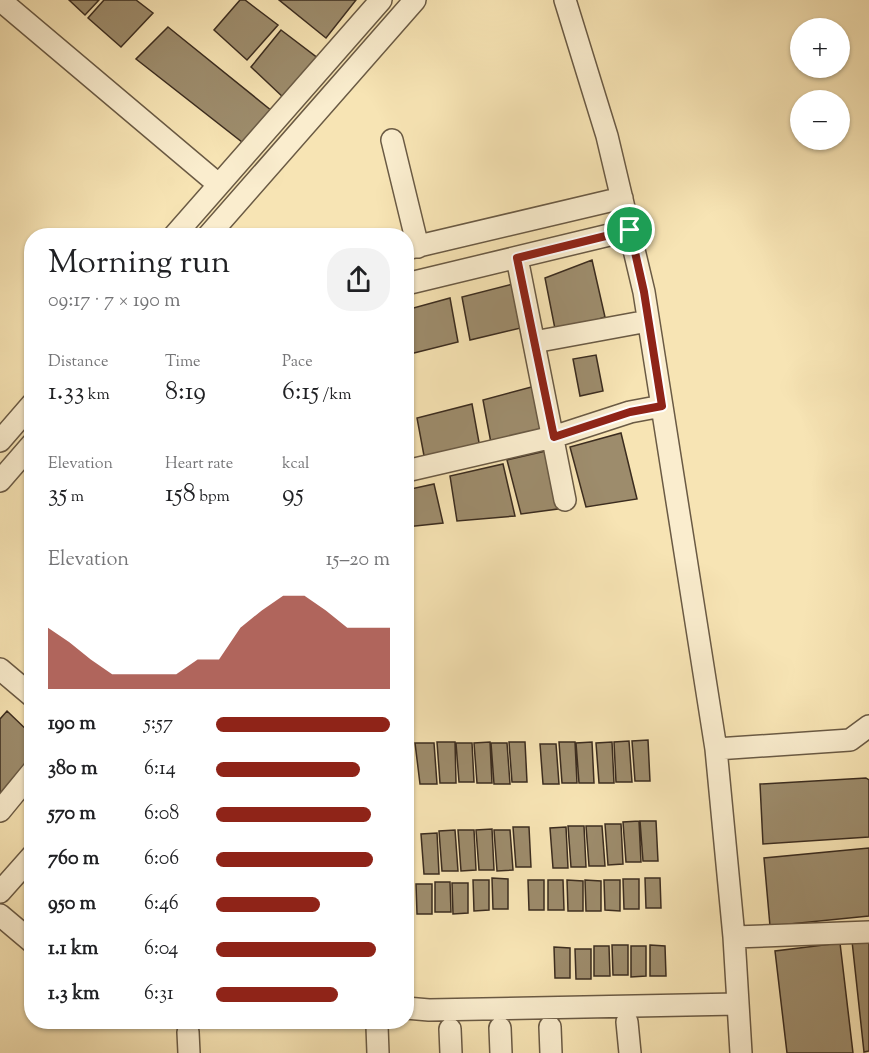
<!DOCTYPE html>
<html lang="en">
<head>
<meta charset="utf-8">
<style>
  :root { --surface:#fff; --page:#f2f2f2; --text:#202124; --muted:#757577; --accent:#8f2418 }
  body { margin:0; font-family:"Sorts Mill Goudy",serif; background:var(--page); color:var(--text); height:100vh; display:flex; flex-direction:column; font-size:22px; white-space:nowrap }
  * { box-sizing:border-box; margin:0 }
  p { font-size:20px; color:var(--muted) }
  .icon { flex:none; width:33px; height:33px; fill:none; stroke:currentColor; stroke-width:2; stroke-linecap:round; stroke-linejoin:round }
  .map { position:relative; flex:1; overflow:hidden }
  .panel { position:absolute; left:24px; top:228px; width:390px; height:801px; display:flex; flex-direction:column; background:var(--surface); border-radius:24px; box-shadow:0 2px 4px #0004 }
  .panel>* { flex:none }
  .controls { position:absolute; left:790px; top:18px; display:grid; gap:12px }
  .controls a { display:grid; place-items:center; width:60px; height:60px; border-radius:50%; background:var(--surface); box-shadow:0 2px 4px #0004; font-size:30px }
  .pin { position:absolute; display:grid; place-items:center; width:51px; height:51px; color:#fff; margin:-26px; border:3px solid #fff; border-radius:50%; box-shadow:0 2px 6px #0007 }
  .round { display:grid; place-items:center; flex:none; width:63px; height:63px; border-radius:24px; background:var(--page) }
  .headline { display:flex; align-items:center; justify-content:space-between; height:102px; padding:0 24px }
  h1 { font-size:33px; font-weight:600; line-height:45px }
  .stats { display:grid; grid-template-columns:repeat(3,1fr); gap:9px; height:102px; padding:6px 24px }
  .stats div { display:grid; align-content:center }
  .stats b { font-size:26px; font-weight:600 }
  .stats small { font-size:16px; font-weight:400 }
  .stats p { font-size:16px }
  .chart { height:168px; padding:12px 24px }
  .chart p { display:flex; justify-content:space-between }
  .chart svg { width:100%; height:108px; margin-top:6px; fill:var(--accent); opacity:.7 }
  ul { padding:0 24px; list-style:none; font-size:20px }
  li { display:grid; grid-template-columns:96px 72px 1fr; align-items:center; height:45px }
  li i { height:15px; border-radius:8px; background:var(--accent) }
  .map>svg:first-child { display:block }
  .building { fill:#9d8c6c; stroke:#3b2c1f; stroke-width:1.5 }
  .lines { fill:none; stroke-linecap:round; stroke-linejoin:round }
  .minor-casing { stroke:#6a5a44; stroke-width:24 }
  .minor { stroke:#faedce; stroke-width:21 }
  .route-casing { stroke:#fff; stroke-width:12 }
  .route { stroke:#8f2418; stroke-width:8 }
</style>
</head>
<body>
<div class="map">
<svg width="869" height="1053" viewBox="0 0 869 1053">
  <rect width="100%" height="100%" fill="#f7e4b4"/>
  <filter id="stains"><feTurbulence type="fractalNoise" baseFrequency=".00333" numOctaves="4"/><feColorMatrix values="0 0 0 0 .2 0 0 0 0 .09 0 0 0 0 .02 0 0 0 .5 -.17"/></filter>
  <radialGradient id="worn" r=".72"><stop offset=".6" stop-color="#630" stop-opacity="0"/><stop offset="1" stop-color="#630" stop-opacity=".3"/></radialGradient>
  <path class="building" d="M69,0H99L85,15Z
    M104,0H136L153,13L121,47L88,18Z
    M240,0H245L278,25L247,60L214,30Z
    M279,0H356L326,38Z
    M168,27L272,111L242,142L136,59Z
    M281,30L319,59L286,100L251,67Z
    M592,260L605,317L556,334L545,278Z
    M517,283L525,327L470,340L462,297Z
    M450,298L458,342L406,355V310Z
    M596,355L603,391L580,396L573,359Z
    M539,385L546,430L491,443L483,400Z
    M472,404L480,448L425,461L417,418Z
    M621,433L637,499L586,507L570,447Z
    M550,450L565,508L521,514L507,460Z
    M503,464L515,516L457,521L450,476Z
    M434,484L443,523L406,527V490Z
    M7,711L32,735V763L0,801V719Z
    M648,740L650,781H635L632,741Z
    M629,741L632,782H616L614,742Z
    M437,742H455L456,783H440Z
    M490,742L492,783H477L474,743Z
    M509,742H525L527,782H512Z
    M559,742H575L577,783H562Z
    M592,742L594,783H579L576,743Z
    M612,742L614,783H599L596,743Z
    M415,743H434L437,784H420Z
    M456,743H472L474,782H459Z
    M491,743H507L510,784H494Z
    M540,744H556L559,784H543Z
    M866,778L869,780V837L763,844L760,784Z
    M639,821L641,862H626L623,822Z
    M640,821H656L658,861H643Z
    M605,824H621L623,864L608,865Z
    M568,826H584L586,867H571Z
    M586,826H602L605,866H589Z
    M513,827H529L531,867H516Z
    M566,827L568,868H553L550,828Z
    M492,829L494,870H479L476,830Z
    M455,830L458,871H442L439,831Z
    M458,830H474L476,870L461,871Z
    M494,830H510L513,870L497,871Z
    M437,833L439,874H424L421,834Z
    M869,848V916L770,926L764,858Z
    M492,878L508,879V909H493Z
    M645,878H660L661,908H646Z
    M623,879H639V909H624Z
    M473,880H489V910L474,911Z
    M528,880H544V910H529Z
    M548,880H563L564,910H548Z
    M567,880L583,881V911H568Z
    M585,880L601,881V911H586Z
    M604,880H620V911L605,910Z
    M435,882H450L451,912H435Z
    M406,883H412V913H406Z
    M452,883H468V913L453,914Z
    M416,884H432V914H417Z
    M869,939V1051L864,1052L852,941Z
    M840,943L853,1053H787L775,951Z
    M612,945H628V975H613Z
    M650,945L665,946L666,976H650Z
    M594,946H609L610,976H594Z
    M631,946H646V976L631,977Z
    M554,947L570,948V978H555Z
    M575,949H591V979H576Z"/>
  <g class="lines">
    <g class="minor-casing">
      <path id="minor" d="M0,0L218,184
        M565,0L607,136L644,292L716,749L734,937L741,1053
        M392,140L418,247
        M174,236L381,0
        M208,236L415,0
        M406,249L622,198
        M517,258L565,500
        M406,284L630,230
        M534,342L648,321
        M0,441L32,404
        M406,471L553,437L630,412L662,406
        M0,481L32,444
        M0,669L32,696
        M716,749L850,740L869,726
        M0,811L32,772
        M0,892L32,856
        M0,915L32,942
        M734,937L869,932
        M406,1008L429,1010L737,1004
        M627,1022L630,1053
        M377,1026L378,1053
        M550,1027L551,1053
        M500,1028L501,1053
        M450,1029L451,1053
        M188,1032L189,1053"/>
    </g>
    <use href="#minor" class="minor"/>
  </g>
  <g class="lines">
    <g class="route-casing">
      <path id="route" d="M630,230L644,292L662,406L630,412L554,437L517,258Z"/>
    </g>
    <use href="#route" class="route"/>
  </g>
  <rect width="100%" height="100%" filter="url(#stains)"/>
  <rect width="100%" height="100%" fill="url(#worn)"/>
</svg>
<div class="controls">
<a>+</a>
<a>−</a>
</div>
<div class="pin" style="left:630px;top:230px;background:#1e9e55"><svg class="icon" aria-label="arrive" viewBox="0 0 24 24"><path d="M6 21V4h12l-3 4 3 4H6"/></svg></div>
<section class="panel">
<div class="headline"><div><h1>Morning run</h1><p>09:17 · 7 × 190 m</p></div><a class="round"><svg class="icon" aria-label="share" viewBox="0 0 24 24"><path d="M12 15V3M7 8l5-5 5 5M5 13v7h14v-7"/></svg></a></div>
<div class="stats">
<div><p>Distance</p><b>1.33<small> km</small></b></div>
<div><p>Time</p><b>8:19</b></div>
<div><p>Pace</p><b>6:15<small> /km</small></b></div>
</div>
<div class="stats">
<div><p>Elevation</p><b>35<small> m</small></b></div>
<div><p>Heart rate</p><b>158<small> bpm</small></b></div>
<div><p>kcal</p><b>95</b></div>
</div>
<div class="chart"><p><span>Elevation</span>15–20 m</p>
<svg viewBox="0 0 160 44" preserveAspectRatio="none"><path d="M0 44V19L10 25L20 32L30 38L40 38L50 38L60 38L70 32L80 32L90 19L100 12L110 6L120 6L130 12L140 19L150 19L160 19V44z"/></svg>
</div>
<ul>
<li><b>190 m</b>5:57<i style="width:100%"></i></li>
<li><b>380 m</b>6:14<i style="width:83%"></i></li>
<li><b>570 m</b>6:08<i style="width:89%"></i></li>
<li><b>760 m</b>6:06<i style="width:90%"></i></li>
<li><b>950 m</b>6:46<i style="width:60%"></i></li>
<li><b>1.1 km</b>6:04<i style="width:92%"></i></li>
<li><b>1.3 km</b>6:31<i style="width:70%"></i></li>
</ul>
</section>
</div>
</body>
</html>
